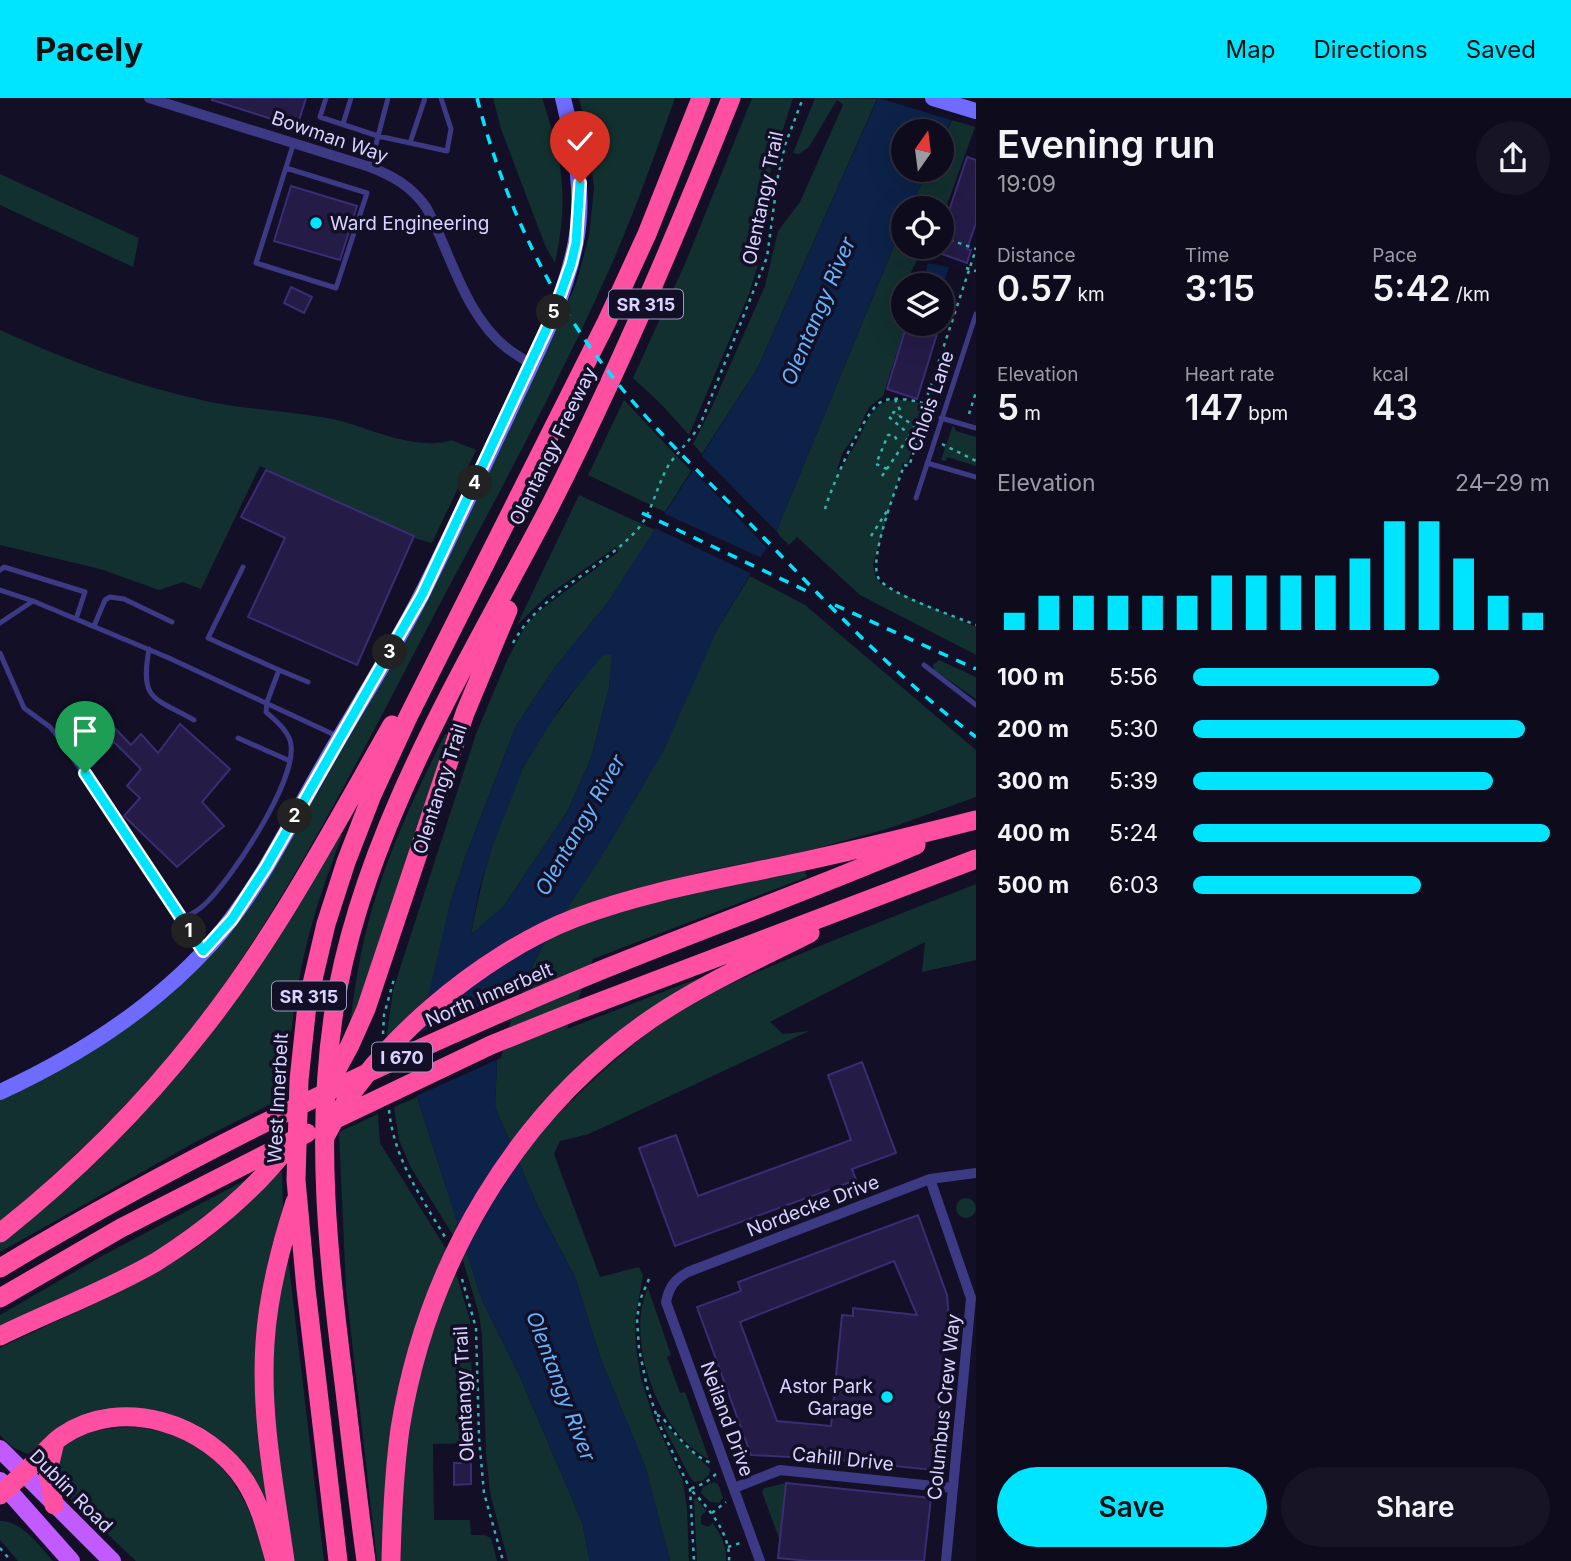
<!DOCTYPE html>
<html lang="en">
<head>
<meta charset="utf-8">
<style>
  :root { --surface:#0e0b1c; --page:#171425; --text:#f1f3f6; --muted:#9b9ba3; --line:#2e2b3b; --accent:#00e5ff }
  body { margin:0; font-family:Inter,sans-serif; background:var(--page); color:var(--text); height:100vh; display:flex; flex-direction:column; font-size:26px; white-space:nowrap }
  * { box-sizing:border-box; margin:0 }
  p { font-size:23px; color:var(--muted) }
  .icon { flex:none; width:38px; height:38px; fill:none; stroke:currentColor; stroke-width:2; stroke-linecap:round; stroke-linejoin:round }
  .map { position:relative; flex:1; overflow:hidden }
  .side { display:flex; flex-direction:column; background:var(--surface); width:595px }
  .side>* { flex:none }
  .needle { width:46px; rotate:14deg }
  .fabs { position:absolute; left:891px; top:21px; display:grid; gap:14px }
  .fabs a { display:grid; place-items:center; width:63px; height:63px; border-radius:50%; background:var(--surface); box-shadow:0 7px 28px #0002,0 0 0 2px var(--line); font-size:35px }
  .pin { position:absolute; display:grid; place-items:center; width:60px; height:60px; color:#fff; margin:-72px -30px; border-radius:50% 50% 50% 0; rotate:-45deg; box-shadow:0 0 7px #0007 }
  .pin .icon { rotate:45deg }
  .km { position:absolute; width:35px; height:35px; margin:-18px; border-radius:50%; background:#222; color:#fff; font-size:19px; line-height:35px; text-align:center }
  .round { display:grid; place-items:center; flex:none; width:74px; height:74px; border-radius:37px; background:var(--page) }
  .overview { display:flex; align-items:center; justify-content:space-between; height:119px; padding:0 21px }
  h1 { font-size:38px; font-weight:600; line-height:52px }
  .stats { display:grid; grid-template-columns:repeat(3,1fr); gap:10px; height:119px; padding:7px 21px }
  .stats div { display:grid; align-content:center }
  .stats b { font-size:35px; font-weight:600 }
  .stats small { font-size:19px; font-weight:400 }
  .stats p { font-size:19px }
  .chart { height:196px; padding:14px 21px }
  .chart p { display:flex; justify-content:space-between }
  .chart svg { width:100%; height:126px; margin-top:7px; stroke:var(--accent); stroke-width:6 }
  .cta { display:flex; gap:14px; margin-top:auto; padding:14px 21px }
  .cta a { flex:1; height:80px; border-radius:42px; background:var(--accent); color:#111; font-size:28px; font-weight:600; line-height:80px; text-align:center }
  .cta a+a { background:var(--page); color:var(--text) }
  ul { padding:0 21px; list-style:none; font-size:23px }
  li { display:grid; grid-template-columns:112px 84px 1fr; align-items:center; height:52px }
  li i { height:18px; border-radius:9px; background:var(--accent) }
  header { display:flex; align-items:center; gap:42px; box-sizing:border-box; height:98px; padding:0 35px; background:var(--accent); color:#111 }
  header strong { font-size:33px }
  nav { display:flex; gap:38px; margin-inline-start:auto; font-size:24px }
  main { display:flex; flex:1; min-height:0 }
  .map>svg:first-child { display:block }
  .green { fill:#12302f }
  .water { fill:#0c2248; fill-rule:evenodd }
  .pier { fill:#130f26 }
  .building { fill:#241b47; stroke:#3b2d73; stroke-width:2; fill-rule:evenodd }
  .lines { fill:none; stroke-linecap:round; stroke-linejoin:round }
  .path { stroke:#2fb8b0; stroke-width:2.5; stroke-dasharray:3.5 5; stroke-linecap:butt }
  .service { stroke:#3d3a85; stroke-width:5 }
  .minor { stroke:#3d3a85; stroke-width:10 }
  .secondary { stroke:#6f6bff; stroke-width:16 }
  .primary { stroke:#c25bff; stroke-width:18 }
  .motorway { stroke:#ff4fa3; stroke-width:19 }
  .rail { stroke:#00e5ff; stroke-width:3.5; stroke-dasharray:10 9; stroke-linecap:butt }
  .route-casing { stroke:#fff; stroke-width:14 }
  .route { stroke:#00e5ff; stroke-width:9 }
  .poi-dot { fill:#00e5ff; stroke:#130f26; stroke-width:2.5 }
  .labels { text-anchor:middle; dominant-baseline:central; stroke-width:7; stroke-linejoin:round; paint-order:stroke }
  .shield { fill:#130f26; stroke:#9e99be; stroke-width:2 }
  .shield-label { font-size:18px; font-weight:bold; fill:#d9d4ff }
  .street-label { font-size:19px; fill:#d9d4ff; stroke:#130f26 }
  .poi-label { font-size:19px; fill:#d9d4ff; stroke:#130f26; text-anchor:start }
  .water-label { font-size:21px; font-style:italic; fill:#62b6ff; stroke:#130f26 }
</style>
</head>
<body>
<header>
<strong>Pacely</strong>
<nav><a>Map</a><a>Directions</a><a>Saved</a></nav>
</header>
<main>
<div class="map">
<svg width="976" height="1463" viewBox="0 0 976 1463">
  <rect width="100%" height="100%" fill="#130f26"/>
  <path class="green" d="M493,0H542C563,62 569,101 555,165L545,147L501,31Z
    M579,0H675C652,65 629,130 600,192C552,297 497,399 443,500C371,637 302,778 212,904C152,986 78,1058 0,1124V1002L35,985L185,883L317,691L370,604L416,524L467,422L576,186L589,138L594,90L588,37Z
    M752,0H793L771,69L759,163L749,196L689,337L661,306L633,280L687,161Z
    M815,0L877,1L757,271L702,356L693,346L709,315L765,188L778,133L800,104L843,7L837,2L809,49L799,56L793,55Z
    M952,22L975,29L942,121V110H910L928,72H942V44Z
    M0,76L139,140L133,169L0,107Z
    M903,126V149H924L911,174L910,187H903V226H906L883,298L869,309L856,336L843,354L837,371L841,372C847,359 856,347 862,334C877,298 891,298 927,307L907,366L903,365L873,467L876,480L882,487L976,529V557L860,497L797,439L789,447L776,434Z
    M0,232C66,262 135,288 206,303C249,312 294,313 337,322C369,330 419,354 451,342L476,352L432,445L417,441L260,368L201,491L183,484L159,492L100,471L0,447Z
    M624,302L691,373L665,414L588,377Z
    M953,327L956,333L976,339V368L947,359L946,363L941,362Z
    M579,397L655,432L609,503L555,569L516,628L466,757L450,806L429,898L386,942L393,893L401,867L476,636L508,560L525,529L538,514L618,454L616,449L548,497L517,527Z
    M750,478L805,507L976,652V699L887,731L807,753L706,773L626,793L617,815L663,802L804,771L807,779L593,861L567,931L699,880L701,884L557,991L564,1011C593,981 626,951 660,926C699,897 748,878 793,859C853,834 915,810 976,786V862L922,874L925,844L770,924L783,936L809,933L589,1036L560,1043L554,1056L600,1179L639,1169L643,1178L635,1221L636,1249L641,1281L655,1324L683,1383L687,1411L689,1463H670L645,1368L600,1259L575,1179L539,1111L495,1009L497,963L509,913L541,851L718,530Z
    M613,556L609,590L591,660L567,714L504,808L471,837C481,781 498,718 524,668C545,628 574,592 602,557Z
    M939,562L976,579V601L934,572L933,567Z
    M445,636L449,637L349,933C355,887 362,839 377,795C394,740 420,687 445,636Z
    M337,734L342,737C331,767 320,797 311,829C296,884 289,942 285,999L199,1042L0,1154V1144L98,1058Z
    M417,999L458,1126L453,1137L411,1070L399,1042L394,1009Z
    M378,1016L380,1045L446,1151L416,1228L384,1463H377L346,1191L339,1034Z
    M282,1072L283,1109L268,1162L260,1209L269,1404L264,1405L248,1374L145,1314L35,1351L27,1356L12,1349L0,1337V1250C63,1219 137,1190 195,1150C227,1128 254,1099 282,1072Z
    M253,1078L208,1119L135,1167L0,1229V1217L102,1158Z
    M956 1110a10 10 0 1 1 20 0a10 10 0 1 1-20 0Z
    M466,1152L482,1202L520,1279L582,1424L590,1463H508L490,1395L486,1354L482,1237L479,1216L462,1159Z
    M288,1160L324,1463H294L270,1299L276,1203Z
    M455,1172L470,1222L474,1345L433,1346L434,1422H470L471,1437H484L491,1440L497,1463H401C400,1408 402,1327 418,1274C429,1240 443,1206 455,1172Z
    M648,1190L671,1257L667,1259L680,1295L685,1294L709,1361C659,1337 624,1240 648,1190Z
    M664,1326L710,1371L709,1377L702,1383L694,1384L690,1379L663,1327Z
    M128,1329C211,1332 248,1388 265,1463H136L64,1395C57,1385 56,1381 57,1369C57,1333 100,1332 128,1329Z
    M714,1384L718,1386L723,1400L719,1405L710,1404L701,1395L703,1389Z
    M786,1385L780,1443L762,1394L764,1390Z
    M696,1400L706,1413L701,1418V1426L708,1429L713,1425C721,1438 727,1448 726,1463H697L694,1402Z
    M0,1423C23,1423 38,1447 53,1463H18L0,1442Z"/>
  <path class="water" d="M878,0H960L942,44V33H903V72H928L910,110H903V126L777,432L718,530L664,652L608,748L541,851L509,913L497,962L495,1009L539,1111L575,1179L600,1259L645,1367L670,1463H590L582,1424L520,1279L482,1202L417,999L415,954L450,806L466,757L516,628L555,569L609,503L757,271ZM612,556L609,590L591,660L567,714L504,808L471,836L479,792L494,744L524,668L561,608L602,558Z
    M928,165L949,169L942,190V187H932L934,176L926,173Z"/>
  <path class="pier" d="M878,0H964L955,23Z
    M699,355L779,436L769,452L690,369Z
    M661,414L764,461L754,477L653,429Z
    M525,889L513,914L501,960L414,999L412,953L416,936Z"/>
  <path class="building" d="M212,0H306L297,29L212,2Z
    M967,59L976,62V125L967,151L971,152L967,165L942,156V134Z
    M291,88L357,108L340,162L274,143Z
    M291,189L312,199L304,215L284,205Z
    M907,226H940L917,301L887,291Z
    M266,372L414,438L357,567L248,519L285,440L241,419Z
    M103,618L131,647L141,636L158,655L180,626L230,671L202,704L224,728L177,769L124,718L140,700L127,688L141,671L114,644L92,668L73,649Z
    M862,964L896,1055L852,1071L856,1082L675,1148L639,1050L676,1037L698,1098L851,1042L828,977Z
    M918,1117L947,1197L949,1220L933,1372L828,1361L751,1357L697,1209L741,1193L738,1184ZM894,1163L917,1217L853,1210V1218L842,1217L831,1328L777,1323L740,1224Z
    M454,1365H471V1386L454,1387Z
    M786,1385L931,1400L924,1463H809L778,1460Z"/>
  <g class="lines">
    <path class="path" d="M942,139L976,151
      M926,154L928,149
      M966,170L976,173
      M942,211L954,216
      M895,301L900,312L898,317
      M925,305L976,151
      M969,316L976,294
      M917,330L910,337L889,319L894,314C905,322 916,329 927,336
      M942,346L976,363
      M887,371L876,366L888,337H894L897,342
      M882,378L910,337
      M825,411C830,392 865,311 881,304C894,297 916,303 930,307L909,368L904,367C897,389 867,463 879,481C889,496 956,519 976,527
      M871,438L887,413L890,414
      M513,545C541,494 598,474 636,433C652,417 657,385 670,365C680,352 691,341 700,327L767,159L778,78L785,47L803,0
      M383,936L384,917L394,881
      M389,1012C394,1061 421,1099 445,1139
      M462,1181L476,1230L479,1340L484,1395L503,1463
      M649,1181L640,1202L637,1221L639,1251L647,1289L660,1328L690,1391L694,1463
      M657,1317L662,1319C672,1332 696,1363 713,1365
      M716,1376L705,1385L690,1391C708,1409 731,1436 729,1463
      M712,1415L726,1404
      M728,1449L740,1445
      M0,1450L11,1463"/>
    <path class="service" d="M326,0L320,19L378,38L447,53L451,31L441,0
      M343,26L351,0
      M410,45L425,0
      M370,69L388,0
      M286,70L367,95L336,190L256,165L294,44
      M941,320L976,330
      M927,365L976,379
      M916,400L976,216
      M243,469L208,540L279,572
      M0,472L4,469L85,494L76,521
      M0,492L33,503L169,560L337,638
      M0,525L33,503
      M94,528L105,502L110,499L124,501L172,524
      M149,551C140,603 153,599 194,622
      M0,555L24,610L50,629L60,641L181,822
      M924,567L976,607
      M238,640L290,663
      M201,851L181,822C189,817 198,813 204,807C231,782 296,684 291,647C290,634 275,622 266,614L267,604L279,572L308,584"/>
    <path class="minor" d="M149,0L370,69C393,78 411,88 426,109C451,155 464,217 508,251C515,256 523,261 531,266
      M930,1081L971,1200L946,1463
      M734,1390L780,1372L953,1390
      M760,1463L666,1204C669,1189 674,1182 688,1174L930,1081L976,1075"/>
    <path class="secondary" d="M933,0L976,13
      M0,994C78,958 153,910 211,846C259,792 290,725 326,663C358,607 393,553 422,496C452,436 480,376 508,316C533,262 563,207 575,148C586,97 575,50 563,0"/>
    <path class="primary" d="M0,1351L112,1463
      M0,1383L71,1463"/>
    <path class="motorway" d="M330,984L350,947L366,911L465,615L508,512
      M338,1020L491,947L573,914L976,761
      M325,1039C371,949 481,856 575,820C643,794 715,782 786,767C850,754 913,738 976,722
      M0,1135C73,1077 140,1011 198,937C274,842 332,732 392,627
      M0,1170C187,1057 385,962 587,878C697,833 808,793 916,747
      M0,1200L121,1130L307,1035
      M0,1238C51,1213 106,1193 156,1164C204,1134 255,1093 289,1047
      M0,1397C12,1386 24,1375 35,1364C44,1355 52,1345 62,1338C122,1297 208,1326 245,1383C261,1408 267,1435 275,1463
      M54,1407L48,1373L55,1344
      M285,1463C275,1391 260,1318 265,1245C268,1197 280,1150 295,1104
      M338,1463L306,1191L296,1082L299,982L307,907L326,826L346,764L372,697L408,619L607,223L647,136L701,0
      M366,1463C358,1404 351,1344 344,1285C328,1161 315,1037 334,913C362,732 468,566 551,406C618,274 676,138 731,0
      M391,1463C392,1419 394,1375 400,1331C426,1168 515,1015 651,921C701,887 757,862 810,835"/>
    <path class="rail" d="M477,0C505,109 555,213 629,299C671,349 719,393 764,440C832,510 898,581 976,639
      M642,415L813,496
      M835,507L976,571"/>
  </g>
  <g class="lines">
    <g class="route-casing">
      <path id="route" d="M85,675L203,853L232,821L266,769L422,497L553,217L571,166L576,145L580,85"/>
    </g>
    <use href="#route" class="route"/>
  </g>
  <g class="poi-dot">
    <circle cx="316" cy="125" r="7"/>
    <circle cx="887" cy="1299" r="7"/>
  </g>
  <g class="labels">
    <g class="shield">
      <rect x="609" y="191.5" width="74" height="29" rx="5"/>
      <rect x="272" y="883.5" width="74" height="29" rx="5"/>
      <rect x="372" y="944.5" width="60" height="29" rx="5"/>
    </g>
    <g class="shield-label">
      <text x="646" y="206">SR 315</text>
      <text x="309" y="898">SR 315</text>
      <text x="402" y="959">I 670</text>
    </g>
    <g class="street-label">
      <text transform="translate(330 39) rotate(19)">Bowman Way</text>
      <text transform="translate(763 100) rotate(-78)">Olentangy Trail</text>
      <text transform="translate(931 303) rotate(-71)">Chlois Lane</text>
      <text transform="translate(553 348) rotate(-64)">Olentangy Freeway</text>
      <text transform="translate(440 691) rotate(-72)">Olentangy Trail</text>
      <text transform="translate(489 897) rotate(-23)">North Innerbelt</text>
      <text transform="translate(278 1000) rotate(-87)">West Innerbelt</text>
      <text transform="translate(813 1108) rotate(-21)">Nordecke Drive</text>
      <text transform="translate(464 1296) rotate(-93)">Olentangy Trail</text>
      <text transform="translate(944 1309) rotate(-84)">Columbus Crew Way</text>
      <text transform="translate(727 1321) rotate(70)">Neiland Drive</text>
      <text transform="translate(843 1361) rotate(6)">Cahill Drive</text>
      <text transform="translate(71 1393) rotate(45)">Dublin Road</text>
    </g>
    <g class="poi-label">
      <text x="330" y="125">Ward Engineering</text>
      <text x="873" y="1288" text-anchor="end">Astor Park<tspan x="873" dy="22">Garage</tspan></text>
    </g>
    <g class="water-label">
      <text transform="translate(818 213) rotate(-67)">Olentangy River</text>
      <text transform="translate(580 727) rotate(-60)">Olentangy River</text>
      <text transform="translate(561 1288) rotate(69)">Olentangy River</text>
    </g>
  </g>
</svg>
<div class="fabs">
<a><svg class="needle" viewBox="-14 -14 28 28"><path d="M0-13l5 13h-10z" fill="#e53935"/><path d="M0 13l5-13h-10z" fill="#9b9ba3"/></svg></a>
<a><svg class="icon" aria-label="locate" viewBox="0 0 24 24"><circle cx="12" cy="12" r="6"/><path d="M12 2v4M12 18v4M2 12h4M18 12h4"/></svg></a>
<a><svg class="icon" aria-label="layers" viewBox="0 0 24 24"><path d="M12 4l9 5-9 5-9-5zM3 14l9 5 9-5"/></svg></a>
</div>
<div class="pin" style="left:85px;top:675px;background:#1e9e55"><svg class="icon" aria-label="arrive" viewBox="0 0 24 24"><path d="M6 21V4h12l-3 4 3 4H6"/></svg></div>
<div class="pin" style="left:580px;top:85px;background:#d93025"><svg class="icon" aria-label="check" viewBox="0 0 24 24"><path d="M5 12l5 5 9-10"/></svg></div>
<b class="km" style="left:189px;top:833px">1</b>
<b class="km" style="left:295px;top:718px">2</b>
<b class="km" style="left:390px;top:554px">3</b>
<b class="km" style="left:475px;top:385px">4</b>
<b class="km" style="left:554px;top:214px">5</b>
</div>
<section class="side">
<div class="overview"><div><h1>Evening run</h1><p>19:09</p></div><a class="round"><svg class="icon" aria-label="share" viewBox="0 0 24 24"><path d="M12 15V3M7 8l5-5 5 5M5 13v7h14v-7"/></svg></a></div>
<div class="stats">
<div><p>Distance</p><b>0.57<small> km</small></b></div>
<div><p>Time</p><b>3:15</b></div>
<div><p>Pace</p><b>5:42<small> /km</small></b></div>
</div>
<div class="stats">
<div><p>Elevation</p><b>5<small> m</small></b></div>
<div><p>Heart rate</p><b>147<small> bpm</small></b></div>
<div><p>kcal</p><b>43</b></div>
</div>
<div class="chart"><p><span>Elevation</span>24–29 m</p>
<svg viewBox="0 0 160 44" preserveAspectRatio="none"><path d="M5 44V38M15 44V32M25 44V32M35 44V32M45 44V32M55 44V32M65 44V25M75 44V25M85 44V25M95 44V25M105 44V19M115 44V6M125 44V6M135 44V19M145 44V32M155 44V38"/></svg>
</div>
<ul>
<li><b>100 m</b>5:56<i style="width:69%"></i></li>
<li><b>200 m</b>5:30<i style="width:93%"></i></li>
<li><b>300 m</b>5:39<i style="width:84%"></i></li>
<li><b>400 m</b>5:24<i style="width:100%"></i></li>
<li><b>500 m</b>6:03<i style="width:64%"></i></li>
</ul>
<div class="cta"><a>Save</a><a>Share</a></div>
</section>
</main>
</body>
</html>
